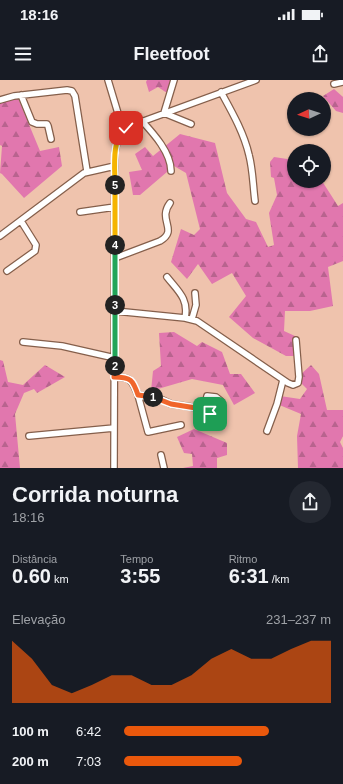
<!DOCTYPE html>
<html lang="pt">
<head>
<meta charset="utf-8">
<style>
  :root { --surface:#171b24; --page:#242831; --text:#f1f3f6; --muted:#9ea1a6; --accent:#ea580c }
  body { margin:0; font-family:Arial,sans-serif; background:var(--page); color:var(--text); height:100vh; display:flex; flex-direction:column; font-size:15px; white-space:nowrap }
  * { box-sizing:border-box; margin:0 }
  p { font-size:13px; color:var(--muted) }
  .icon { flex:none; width:22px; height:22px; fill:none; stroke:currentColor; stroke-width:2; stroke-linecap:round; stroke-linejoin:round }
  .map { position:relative; height:388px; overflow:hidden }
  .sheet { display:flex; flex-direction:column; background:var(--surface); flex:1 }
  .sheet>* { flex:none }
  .needle { width:26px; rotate:266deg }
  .buttons { position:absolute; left:287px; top:12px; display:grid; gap:8px }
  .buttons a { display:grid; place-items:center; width:44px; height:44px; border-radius:50%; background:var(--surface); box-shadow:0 1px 3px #0004; font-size:20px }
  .pin { position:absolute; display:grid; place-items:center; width:34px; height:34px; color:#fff; margin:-17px; border-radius:8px; box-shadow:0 2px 6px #0006 }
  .km { position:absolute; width:20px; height:20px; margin:-10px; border-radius:50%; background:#222; color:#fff; font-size:11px; line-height:20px; text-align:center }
  .round { display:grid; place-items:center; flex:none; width:42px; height:42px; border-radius:21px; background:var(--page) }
  .overview { display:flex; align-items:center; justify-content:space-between; height:68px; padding:0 12px }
  h1 { font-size:22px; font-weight:800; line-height:30px }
  .metrics { display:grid; grid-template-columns:repeat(3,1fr); gap:6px; height:68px; padding:4px 12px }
  .metrics div { display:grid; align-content:center }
  .metrics b { font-size:20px; font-weight:800 }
  .metrics small { font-size:11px; font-weight:400 }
  .metrics p { font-size:11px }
  .chart { height:112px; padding:8px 12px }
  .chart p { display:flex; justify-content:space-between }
  .chart svg { width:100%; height:72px; margin-top:4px; fill:var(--accent); opacity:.7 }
  ul { padding:0 12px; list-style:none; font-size:13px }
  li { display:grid; grid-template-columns:64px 48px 1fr; align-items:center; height:30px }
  li i { height:10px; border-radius:5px; background:var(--accent) }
  .status { display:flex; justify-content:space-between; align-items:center; height:28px; padding:0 20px; background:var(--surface); direction:ltr }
  .status svg { height:11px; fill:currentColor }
  header { display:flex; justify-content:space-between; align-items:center; height:52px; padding:0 12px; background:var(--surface); font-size:18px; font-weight:800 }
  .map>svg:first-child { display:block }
  .forest { fill:url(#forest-firs) }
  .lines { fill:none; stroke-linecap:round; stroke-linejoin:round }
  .minor-casing { stroke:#855f4b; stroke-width:8 }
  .minor { stroke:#fff; stroke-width:5.5 }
  .split-1-casing { stroke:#fff; stroke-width:8 }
  .split-2-casing { stroke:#fff; stroke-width:8 }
  .split-3-casing { stroke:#fff; stroke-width:8 }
  .split-4-casing { stroke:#fff; stroke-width:8 }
  .split-5-casing { stroke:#fff; stroke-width:8 }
  .split-6-casing { stroke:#fff; stroke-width:8 }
  .split-1 { stroke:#f0652b; stroke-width:5 }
  .split-2 { stroke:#f0652b; stroke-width:5 }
  .split-3 { stroke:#22a559; stroke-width:5 }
  .split-4 { stroke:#22a559; stroke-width:5 }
  .split-5 { stroke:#f5b400; stroke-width:5 }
  .split-6 { stroke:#f5b400; stroke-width:5 }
</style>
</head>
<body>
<div class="status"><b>18:16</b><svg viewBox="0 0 49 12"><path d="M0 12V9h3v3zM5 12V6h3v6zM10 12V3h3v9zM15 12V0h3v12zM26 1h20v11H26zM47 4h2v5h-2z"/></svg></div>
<header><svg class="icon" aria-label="menu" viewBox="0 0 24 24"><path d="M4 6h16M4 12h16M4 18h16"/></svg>Fleetfoot<svg class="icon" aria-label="share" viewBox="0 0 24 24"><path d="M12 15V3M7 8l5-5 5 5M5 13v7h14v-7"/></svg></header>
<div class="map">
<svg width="343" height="388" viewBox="0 0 343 388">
  <defs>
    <pattern id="forest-firs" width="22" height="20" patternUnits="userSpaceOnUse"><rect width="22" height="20" fill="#e177ae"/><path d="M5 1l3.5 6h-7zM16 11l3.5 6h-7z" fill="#b8638e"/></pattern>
  </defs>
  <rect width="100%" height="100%" fill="#efc3ad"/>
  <path class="forest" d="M147,0H172L167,13L158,7L149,12L146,2Z
    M334,9L343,17V33L336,31L323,16Z
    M18,18L40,71L59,67L62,86L24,118L2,94L0,93L2,66L0,65V23Z
    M180,54L215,63L227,113L246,139L256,142L268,167L274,165L269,133L277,115L274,98L271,97L270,82L274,77L294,80V101H322L338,126L343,123V181L328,187L333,226L310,231H285L284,251L295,256L299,276H286L253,258L229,237L246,216L232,193L212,204L198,184L187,199L171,182L181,149L194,155L200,149L186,93L174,86L140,115H133L129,92L142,90L135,74L145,67L153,76Z
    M174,252L197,266L202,262L222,272L230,294H241L255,313L234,325L223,305L192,299L151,311L153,291L161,286L159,253Z
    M0,280L3,281L8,302L23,305L45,285L65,297L37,313L34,309L24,313L15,334L20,388H0Z
    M311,285L319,294L327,330H343V356L340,362L343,368V388H298L297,356L301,334L277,324L280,316L300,319L307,309L299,301V296Z
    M194,349L227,363V375L217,378V388H183L193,386L192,374L184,373L177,357Z"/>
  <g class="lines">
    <g class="minor-casing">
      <path id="minor" d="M108,0L123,50
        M174,0L164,33L191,44
        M334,4L343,2
        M221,12C232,32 244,53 249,75C253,90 253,106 255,121
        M21,15L32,42L37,44H47L48,46L51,59
        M0,20L14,16L67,10L72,11L75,16L87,91
        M142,41C154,54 171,73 171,91
        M80,132L115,127
        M0,156L84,93L115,86
        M115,178L160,161C179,150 157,140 170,123
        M7,191L35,171L36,165L21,141
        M167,197C178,211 189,219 185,238
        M115,231L185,238L197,241L288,303L293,305L298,303L299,297L296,260
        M192,239L196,225L195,213
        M23,262L62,266L115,278
        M114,297C131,297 132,300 138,315L158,318L171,324L191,327L210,334H211L206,321L207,316L216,317L221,321
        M138,315L148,352L181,345
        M267,351L277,324L283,300
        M29,356L114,348
        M161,375L164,388
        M114,388L115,72C117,60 119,52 130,46L256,0"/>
    </g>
    <use href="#minor" class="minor"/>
  </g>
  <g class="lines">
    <g class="split-1-casing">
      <path id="split-1" d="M153,317L171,324L196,328L210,334"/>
    </g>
    <g class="split-2-casing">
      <path id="split-2" d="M115,286L114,297C131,297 133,300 138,315L153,317"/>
    </g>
    <g class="split-3-casing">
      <path id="split-3" d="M115,286V225"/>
    </g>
    <g class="split-4-casing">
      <path id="split-4" d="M115,225V165"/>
    </g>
    <g class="split-5-casing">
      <path id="split-5" d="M115,165V105"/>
    </g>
    <g class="split-6-casing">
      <path id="split-6" d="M115,105C115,89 111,58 126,48"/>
    </g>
    <use href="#split-1" class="split-1"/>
    <use href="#split-2" class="split-2"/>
    <use href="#split-3" class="split-3"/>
    <use href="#split-4" class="split-4"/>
    <use href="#split-5" class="split-5"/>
    <use href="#split-6" class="split-6"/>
  </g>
</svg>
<div class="buttons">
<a><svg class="needle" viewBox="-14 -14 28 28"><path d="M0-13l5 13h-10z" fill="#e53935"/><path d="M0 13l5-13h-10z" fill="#9ea1a6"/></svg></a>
<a><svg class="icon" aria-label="locate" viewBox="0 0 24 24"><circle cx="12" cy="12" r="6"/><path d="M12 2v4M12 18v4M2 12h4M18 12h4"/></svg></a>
</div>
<div class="pin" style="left:210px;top:334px;background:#1e9e55"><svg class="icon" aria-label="arrive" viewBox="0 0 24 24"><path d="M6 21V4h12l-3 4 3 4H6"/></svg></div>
<div class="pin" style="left:126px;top:48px;background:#d93025"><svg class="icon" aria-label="check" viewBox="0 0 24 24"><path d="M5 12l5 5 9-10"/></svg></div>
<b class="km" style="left:153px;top:317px">1</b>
<b class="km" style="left:115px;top:286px">2</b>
<b class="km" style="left:115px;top:225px">3</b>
<b class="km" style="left:115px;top:165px">4</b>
<b class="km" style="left:115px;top:105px">5</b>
</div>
<section class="sheet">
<div class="overview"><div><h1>Corrida noturna</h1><p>18:16</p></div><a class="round"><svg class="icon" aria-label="share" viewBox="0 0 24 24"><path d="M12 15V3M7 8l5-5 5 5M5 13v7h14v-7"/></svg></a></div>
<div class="metrics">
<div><p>Distância</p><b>0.60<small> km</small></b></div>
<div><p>Tempo</p><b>3:55</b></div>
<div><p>Ritmo</p><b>6:31<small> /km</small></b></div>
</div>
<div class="chart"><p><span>Elevação</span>231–237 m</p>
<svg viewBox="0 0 160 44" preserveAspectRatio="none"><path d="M0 44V6L10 17L20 33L30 38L40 33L50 27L60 27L70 33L80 33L90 27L100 17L110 11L120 17L130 17L140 11L150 6L160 6V44z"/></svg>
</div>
<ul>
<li><b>100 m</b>6:42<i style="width:70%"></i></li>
<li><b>200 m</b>7:03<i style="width:57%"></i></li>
</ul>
</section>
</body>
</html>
